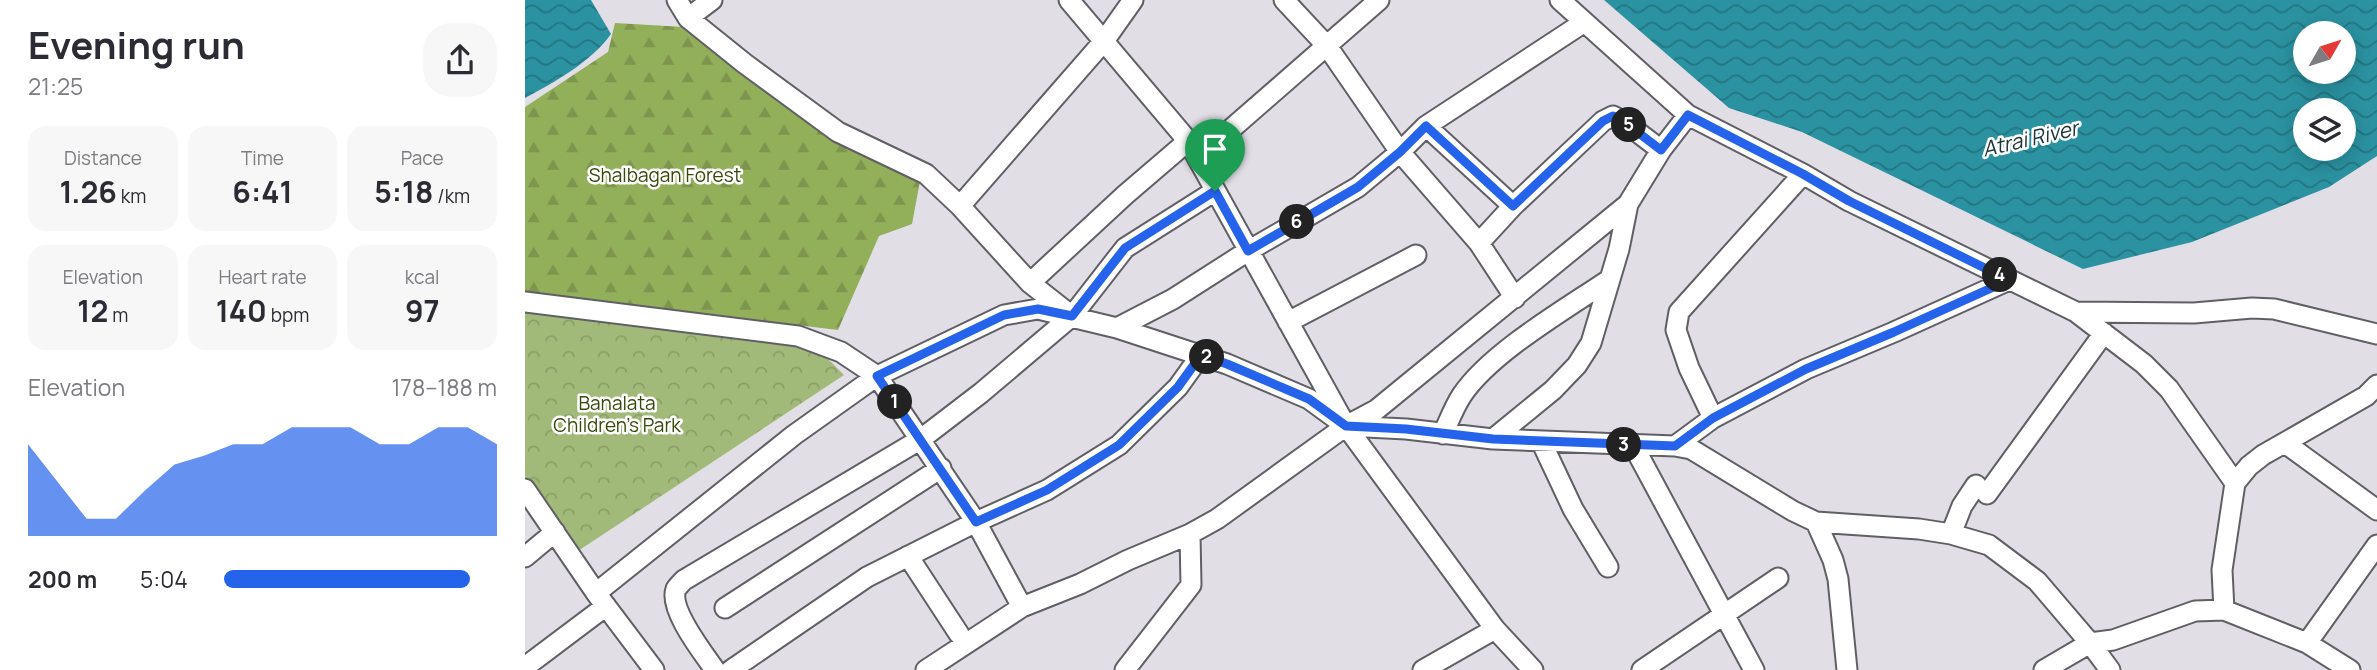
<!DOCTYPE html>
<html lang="en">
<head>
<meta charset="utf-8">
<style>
  :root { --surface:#fff; --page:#f7f7f7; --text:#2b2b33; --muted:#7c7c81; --accent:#2563eb }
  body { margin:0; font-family:Manrope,sans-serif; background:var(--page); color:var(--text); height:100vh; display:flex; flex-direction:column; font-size:26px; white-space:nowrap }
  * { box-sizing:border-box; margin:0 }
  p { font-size:23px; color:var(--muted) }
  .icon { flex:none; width:38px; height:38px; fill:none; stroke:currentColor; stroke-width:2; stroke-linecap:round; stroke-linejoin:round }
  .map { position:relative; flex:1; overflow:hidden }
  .sheet { display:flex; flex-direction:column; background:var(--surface); width:525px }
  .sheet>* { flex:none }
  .needle { width:46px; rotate:51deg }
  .fabs { position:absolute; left:1768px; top:21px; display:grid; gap:14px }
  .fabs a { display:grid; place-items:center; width:63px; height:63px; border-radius:50%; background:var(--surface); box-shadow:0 4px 18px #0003; font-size:35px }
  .pin { position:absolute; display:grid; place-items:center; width:60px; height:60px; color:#fff; margin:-72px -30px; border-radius:50% 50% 50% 0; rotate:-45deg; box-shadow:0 0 7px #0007 }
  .pin .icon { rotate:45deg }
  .km { position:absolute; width:35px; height:35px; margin:-18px; border-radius:50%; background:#222; color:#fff; font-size:19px; line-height:35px; text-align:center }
  .round { display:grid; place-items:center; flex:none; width:74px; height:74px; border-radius:28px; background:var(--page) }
  .head { display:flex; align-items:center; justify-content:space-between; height:119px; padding:0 28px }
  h1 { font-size:38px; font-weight:700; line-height:52px }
  .figures { display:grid; grid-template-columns:repeat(3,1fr); gap:10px; height:119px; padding:7px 28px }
  .figures div { display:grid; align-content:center; border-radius:18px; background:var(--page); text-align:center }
  .figures b { font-size:30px; font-weight:700 }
  .figures small { font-size:19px; font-weight:400 }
  .figures p { font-size:19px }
  .chart { height:196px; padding:14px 28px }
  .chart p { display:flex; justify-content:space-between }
  .chart svg { width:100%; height:126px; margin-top:7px; fill:var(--accent); opacity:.7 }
  ul { padding:0 28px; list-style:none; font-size:23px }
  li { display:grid; grid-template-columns:112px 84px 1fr; align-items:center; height:52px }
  li i { height:18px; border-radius:9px; background:var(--accent) }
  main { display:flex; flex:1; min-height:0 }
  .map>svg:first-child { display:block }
  .forest { fill:url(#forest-firs) }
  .park { fill:url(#park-crowns) }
  .water { fill:url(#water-waves); fill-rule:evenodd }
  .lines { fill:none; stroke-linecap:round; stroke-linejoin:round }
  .minor-casing { stroke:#615f66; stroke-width:23 }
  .minor { stroke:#fff; stroke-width:19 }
  .route-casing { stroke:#fff; stroke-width:14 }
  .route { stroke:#2563eb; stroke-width:9 }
  .labels { text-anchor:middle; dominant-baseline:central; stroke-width:5; stroke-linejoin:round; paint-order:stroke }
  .park-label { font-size:19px; fill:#384a0b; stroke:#fff }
  .water-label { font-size:21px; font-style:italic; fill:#20363a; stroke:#fff }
</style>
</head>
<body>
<main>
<section class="sheet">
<div class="head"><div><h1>Evening run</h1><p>21:25</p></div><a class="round"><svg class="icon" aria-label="share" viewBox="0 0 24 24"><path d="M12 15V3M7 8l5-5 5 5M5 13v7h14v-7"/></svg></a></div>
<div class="figures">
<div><p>Distance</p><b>1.26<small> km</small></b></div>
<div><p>Time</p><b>6:41</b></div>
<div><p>Pace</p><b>5:18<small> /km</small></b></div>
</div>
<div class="figures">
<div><p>Elevation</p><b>12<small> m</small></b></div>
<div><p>Heart rate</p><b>140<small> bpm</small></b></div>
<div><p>kcal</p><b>97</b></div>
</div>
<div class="chart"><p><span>Elevation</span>178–188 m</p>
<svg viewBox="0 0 160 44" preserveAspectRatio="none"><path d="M0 44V12L10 25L20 38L30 38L40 28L50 19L60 16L70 12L80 12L90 6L100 6L110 6L120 12L130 12L140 6L150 6L160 12V44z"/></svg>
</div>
<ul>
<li><b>200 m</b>5:04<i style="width:90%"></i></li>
</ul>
</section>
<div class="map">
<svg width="1852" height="670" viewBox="0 0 1852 670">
  <defs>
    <pattern id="forest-firs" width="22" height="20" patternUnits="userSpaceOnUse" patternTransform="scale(1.75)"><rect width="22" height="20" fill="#92af5a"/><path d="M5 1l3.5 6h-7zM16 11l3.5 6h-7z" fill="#7d954d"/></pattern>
    <pattern id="park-crowns" width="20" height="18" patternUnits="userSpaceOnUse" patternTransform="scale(1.75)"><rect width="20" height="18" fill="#a2ba79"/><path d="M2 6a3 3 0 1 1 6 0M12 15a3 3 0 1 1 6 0" fill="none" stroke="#8a9f67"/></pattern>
    <pattern id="water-waves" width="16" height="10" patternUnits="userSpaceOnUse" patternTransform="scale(1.75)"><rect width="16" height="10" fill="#2b92a1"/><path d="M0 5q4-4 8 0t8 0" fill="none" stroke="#237582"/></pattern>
  </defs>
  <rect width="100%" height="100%" fill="#e1dee6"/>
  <path class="forest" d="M90,23L159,27L395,181L387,224L354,236L313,330L0,292V107L83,52Z"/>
  <path class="park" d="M0,310L293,349L319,375L50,553L0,476Z"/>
  <path class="water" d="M0,0H66L86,34C66,62 30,82 0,98Z
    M1079,0H1852V156L1804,187L1667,242L1558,269L1277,132L1204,108ZM1780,33H1818V72H1780ZM1780,110H1818V149H1780Z"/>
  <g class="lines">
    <g class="minor-casing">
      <path id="minor" d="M152,0L163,18L219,63L313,132L401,174L435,206L505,283L543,313
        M544,0L663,141L821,426L970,629L1008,670
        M759,0L802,46L875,152L954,243L990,298
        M1035,0L1163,115L1278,174L1324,201L1551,312L1669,313L1727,308L1749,309L1852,334
        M163,18L187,0
        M901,126L988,206
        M674,157L854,0
        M435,206L579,41L608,0
        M954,243L988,206L1078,121L1088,116L1098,121L1136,150
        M505,283L600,195L663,141
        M0,302L273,336L316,352L352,376L451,522L497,607
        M1551,312L1619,364L1644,389L1710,483
        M763,322L891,255
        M592,328L648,299L723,251L833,187L875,152L901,126L1058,23
        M1188,418L1164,368L1151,330L1154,312L1278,174
        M918,434C924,421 929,407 937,395C966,352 1041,309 1085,279
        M968,439L1028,390L1052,365L1066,343L1094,249L1103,204L1136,150L1163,115
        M1016,441L1048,509L1083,567
        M1760,443L1852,510
        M1108,445L1229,670
        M1150,446L1188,418L1281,369L1369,332L1484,280
        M0,489L71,593L129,670
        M1462,494L1579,333
        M1291,522L1308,560L1313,579L1322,670
        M1426,534L1437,506L1451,485
        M383,556L434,634
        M0,557L30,532
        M71,593L269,435L352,376L479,315L513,309L592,328L702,364L784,399L821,426L881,429L968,439L1150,446L1166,449L1268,511L1291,522L1394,529L1426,534L1464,545L1512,581L1565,643L1588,640L1670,611L1699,610L1782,643L1825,670
        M200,608L416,468
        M1699,610L1697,570L1710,483L1724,466L1738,455L1841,396L1852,385
        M1782,643L1852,545
        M0,667L81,606
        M190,670C179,654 143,609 151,589C153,586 156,583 159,580L396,439L456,393L547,316L600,248L690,191
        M206,670L342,577L451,522L522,490L594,445L653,387L676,355
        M401,670L497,607L555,584L603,560L665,534L692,519L821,426L851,410L1103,204
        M600,670L666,585L665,534
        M898,670L970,629
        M1117,670L1253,578
        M1519,670L1565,643L1585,670"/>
    </g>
    <use href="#minor" class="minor"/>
  </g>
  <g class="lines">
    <g class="route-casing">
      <path id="route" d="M1163,115L1278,174L1324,201L1484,280L1369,332L1281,369L1188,418L1150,446L968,439L881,429L821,426L784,399L702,364L676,355L653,387L594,445L522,490L451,522L352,376L479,315L513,309L547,316L600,248L690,191L723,251L833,187L875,152L901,126L988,206L1078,121L1088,116L1098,121L1136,150Z"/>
    </g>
    <use href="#route" class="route"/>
  </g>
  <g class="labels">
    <g class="park-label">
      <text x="140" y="175">Shalbagan Forest</text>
      <text x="92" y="403">Banalata<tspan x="92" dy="22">Children's Park</tspan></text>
    </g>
    <g class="water-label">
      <text transform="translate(1505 138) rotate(-13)">Atrai River</text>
    </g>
  </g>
</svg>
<div class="fabs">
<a><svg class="needle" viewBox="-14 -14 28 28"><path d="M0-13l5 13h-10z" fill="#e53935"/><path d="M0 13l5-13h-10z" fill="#7c7c81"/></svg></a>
<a><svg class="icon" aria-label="layers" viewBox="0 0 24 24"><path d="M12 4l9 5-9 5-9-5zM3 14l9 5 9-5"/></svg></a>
</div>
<div class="pin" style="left:690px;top:191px;background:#1e9e55"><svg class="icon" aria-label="arrive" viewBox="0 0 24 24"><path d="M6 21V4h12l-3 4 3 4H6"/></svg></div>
<b class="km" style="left:370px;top:402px">1</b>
<b class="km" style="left:682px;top:357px">2</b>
<b class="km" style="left:1099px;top:445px">3</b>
<b class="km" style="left:1475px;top:275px">4</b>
<b class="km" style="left:1104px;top:125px">5</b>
<b class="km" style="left:772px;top:222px">6</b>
</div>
</main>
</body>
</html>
